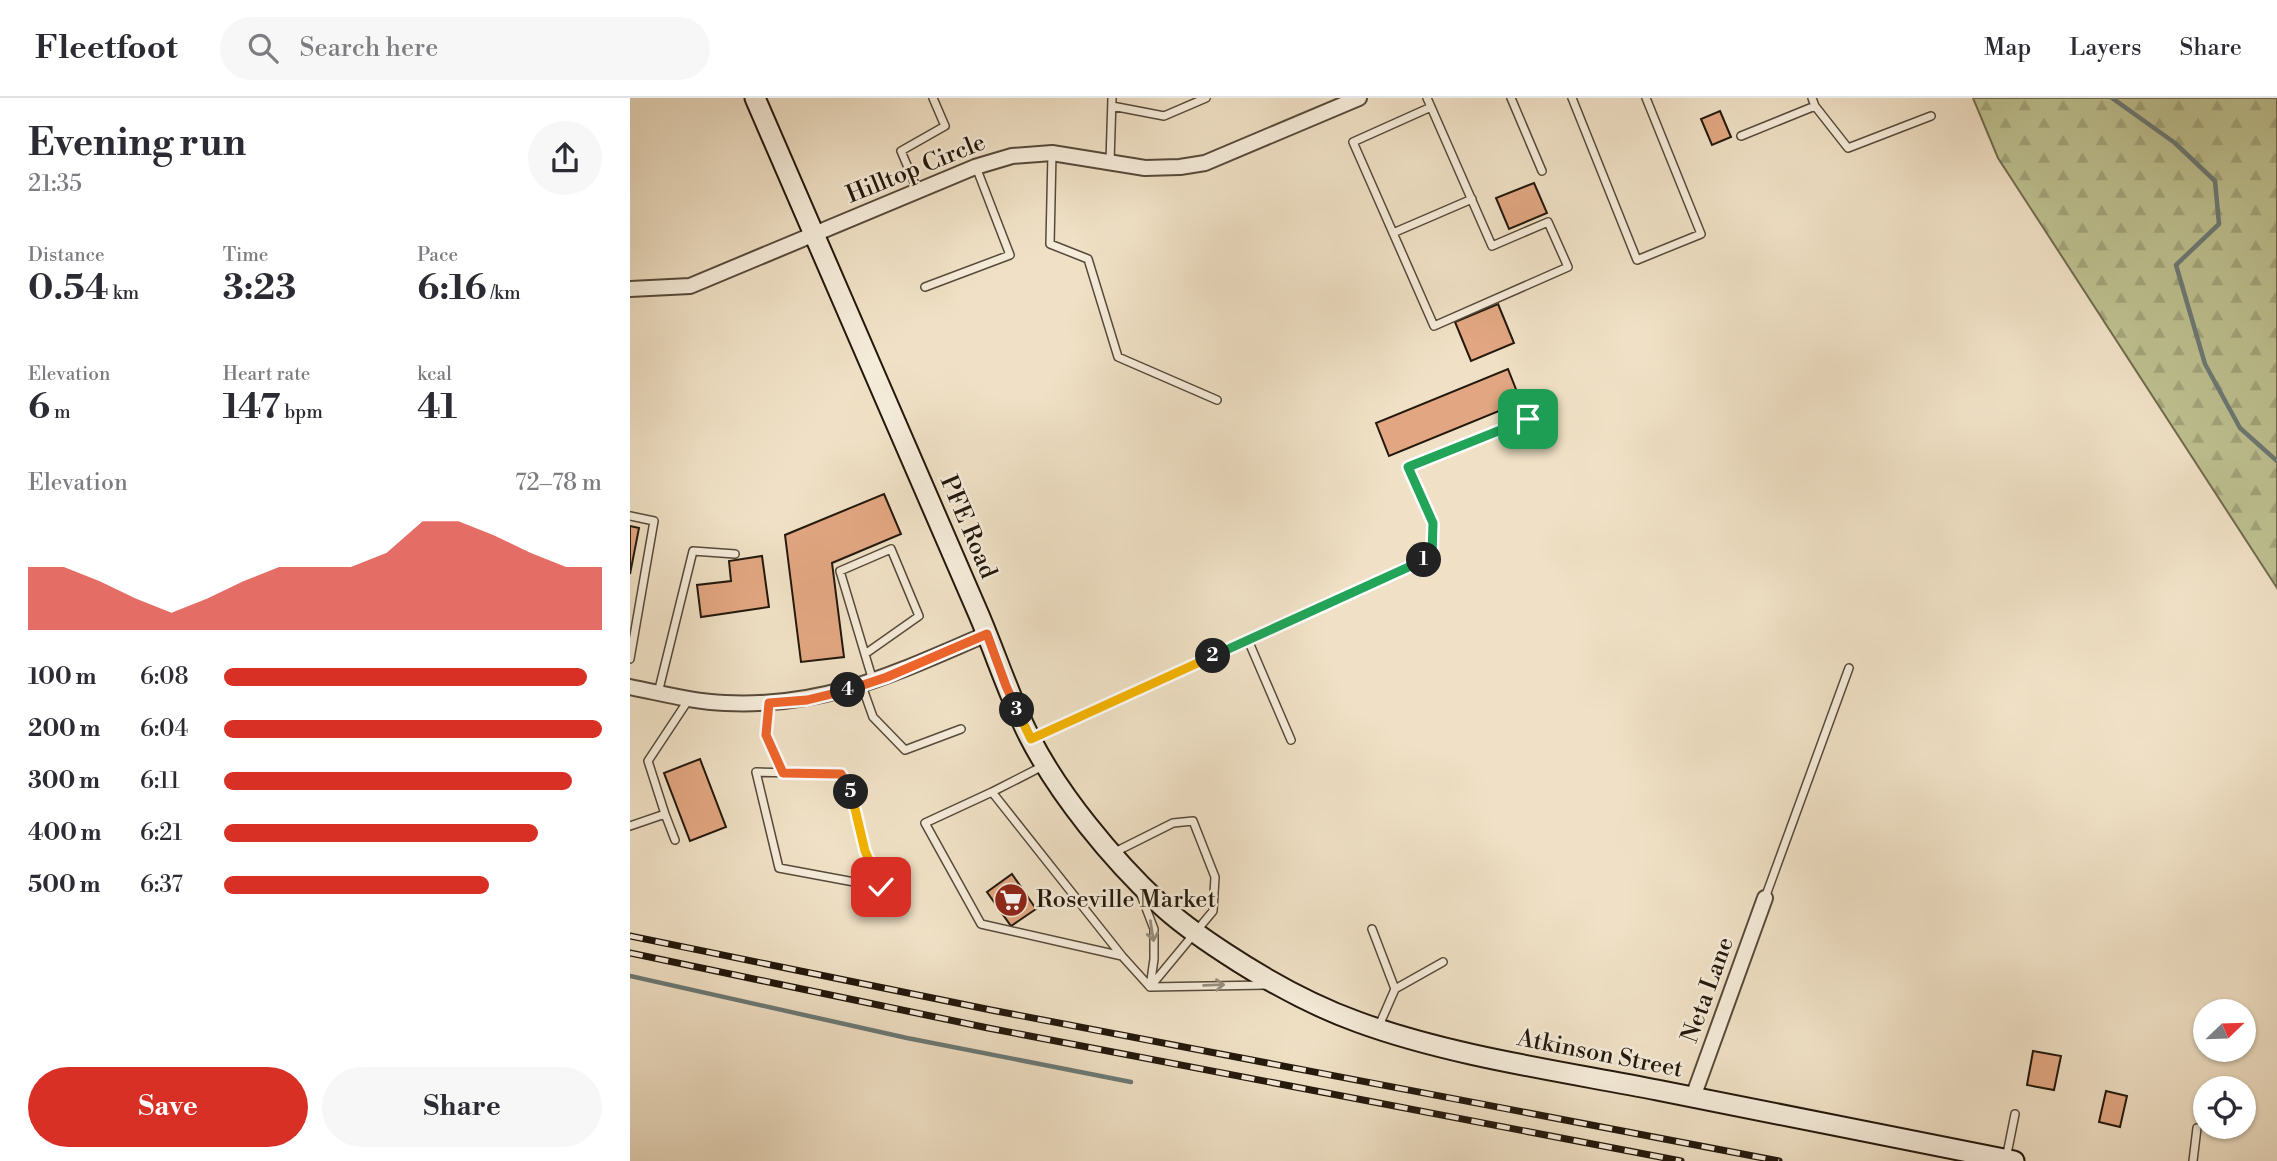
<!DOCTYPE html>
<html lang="en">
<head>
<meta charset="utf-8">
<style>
  :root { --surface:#fff; --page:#f7f7f7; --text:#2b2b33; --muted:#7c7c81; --line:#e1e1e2; --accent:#d93025 }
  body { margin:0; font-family:"Libre Bodoni",serif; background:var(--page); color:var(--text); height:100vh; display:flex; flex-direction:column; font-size:26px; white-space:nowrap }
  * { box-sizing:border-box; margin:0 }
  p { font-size:23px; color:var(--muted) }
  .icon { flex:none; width:38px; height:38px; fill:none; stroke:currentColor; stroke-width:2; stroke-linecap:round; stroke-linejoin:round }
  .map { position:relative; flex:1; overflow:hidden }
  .drawer { display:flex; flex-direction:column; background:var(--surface); width:630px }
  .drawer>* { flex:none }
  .needle { width:46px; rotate:67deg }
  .fabs { position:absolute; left:1563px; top:901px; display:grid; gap:14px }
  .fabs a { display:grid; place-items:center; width:63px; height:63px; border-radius:50%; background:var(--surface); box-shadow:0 2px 5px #0004; font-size:35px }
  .pin { position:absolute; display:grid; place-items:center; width:60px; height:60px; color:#fff; margin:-30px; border-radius:14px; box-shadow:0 4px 10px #0006 }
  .km { position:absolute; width:35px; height:35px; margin:-18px; border-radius:50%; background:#222; color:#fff; font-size:19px; line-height:35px; text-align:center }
  .round { display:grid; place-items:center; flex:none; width:74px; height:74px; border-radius:37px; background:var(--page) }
  .head { display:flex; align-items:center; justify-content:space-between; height:119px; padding:0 28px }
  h1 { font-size:38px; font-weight:800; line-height:52px }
  .figures { display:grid; grid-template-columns:repeat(3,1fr); gap:10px; height:119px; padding:7px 28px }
  .figures div { display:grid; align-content:center }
  .figures b { font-size:35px; font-weight:800 }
  .figures small { font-size:19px; font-weight:400 }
  .figures p { font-size:19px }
  .chart { height:196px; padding:14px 28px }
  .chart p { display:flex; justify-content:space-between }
  .chart svg { width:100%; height:126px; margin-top:7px; fill:var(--accent); opacity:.7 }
  .primary-button { display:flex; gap:14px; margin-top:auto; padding:14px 28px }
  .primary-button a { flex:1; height:80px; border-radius:42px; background:var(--accent); color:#fff; font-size:28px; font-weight:800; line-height:80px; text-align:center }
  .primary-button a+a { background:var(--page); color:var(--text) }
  ul { padding:0 28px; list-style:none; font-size:23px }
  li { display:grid; grid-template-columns:112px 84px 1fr; align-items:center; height:52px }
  li i { height:18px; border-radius:9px; background:var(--accent) }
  header { display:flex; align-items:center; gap:42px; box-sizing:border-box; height:98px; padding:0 35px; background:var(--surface); border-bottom:2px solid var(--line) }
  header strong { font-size:33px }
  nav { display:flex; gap:38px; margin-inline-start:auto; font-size:24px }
  .search { width:490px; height:63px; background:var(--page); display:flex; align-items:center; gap:18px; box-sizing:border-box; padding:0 24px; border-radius:38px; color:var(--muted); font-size:26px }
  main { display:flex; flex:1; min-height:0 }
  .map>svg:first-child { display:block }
  .forest { fill:url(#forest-firs); stroke:#706c4e; stroke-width:2 }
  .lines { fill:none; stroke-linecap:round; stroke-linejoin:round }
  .stream { stroke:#6c7a76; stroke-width:4.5 }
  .building { fill:#e2a782; stroke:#22180c; stroke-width:2 }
  .lane-casing { stroke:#564a3a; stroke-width:10 }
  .street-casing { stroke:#564a3a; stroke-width:18 }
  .secondary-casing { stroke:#22180c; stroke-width:23 }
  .lane { stroke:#f5ecda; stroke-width:7 }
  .street { stroke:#f5ecda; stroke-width:14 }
  .secondary { stroke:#f5ecda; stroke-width:19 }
  .rail-casing { stroke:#22180c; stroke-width:7 }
  .rail { stroke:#f5ecda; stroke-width:4.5; stroke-dasharray:13; stroke-linecap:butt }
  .oneway { stroke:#968d7d }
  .split-1-casing { stroke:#fff; stroke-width:14 }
  .split-2-casing { stroke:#fff; stroke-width:14 }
  .split-3-casing { stroke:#fff; stroke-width:14 }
  .split-4-casing { stroke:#fff; stroke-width:14 }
  .split-5-casing { stroke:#fff; stroke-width:14 }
  .split-6-casing { stroke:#fff; stroke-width:14 }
  .split-1 { stroke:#22a559; stroke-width:9 }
  .split-2 { stroke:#22a559; stroke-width:9 }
  .split-3 { stroke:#f5b400; stroke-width:9 }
  .split-4 { stroke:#f0652b; stroke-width:9 }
  .split-5 { stroke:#f0652b; stroke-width:9 }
  .split-6 { stroke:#f5b400; stroke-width:9 }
  .labels { text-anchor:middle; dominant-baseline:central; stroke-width:5; stroke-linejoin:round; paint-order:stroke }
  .street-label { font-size:24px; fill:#22180c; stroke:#f5ecda }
  .poi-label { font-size:24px; fill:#22180c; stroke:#f5ecda; text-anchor:start }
</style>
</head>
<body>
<header>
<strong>Fleetfoot</strong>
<div class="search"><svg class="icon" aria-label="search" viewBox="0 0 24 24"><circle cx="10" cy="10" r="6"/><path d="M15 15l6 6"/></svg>Search here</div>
<nav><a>Map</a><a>Layers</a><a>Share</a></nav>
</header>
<main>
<section class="drawer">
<div class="head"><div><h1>Evening run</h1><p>21:35</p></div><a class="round"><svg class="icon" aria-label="share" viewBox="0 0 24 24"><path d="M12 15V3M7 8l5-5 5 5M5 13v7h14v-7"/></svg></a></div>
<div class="figures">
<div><p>Distance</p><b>0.54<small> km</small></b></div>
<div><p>Time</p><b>3:23</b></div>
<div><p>Pace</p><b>6:16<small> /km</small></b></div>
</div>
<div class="figures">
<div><p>Elevation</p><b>6<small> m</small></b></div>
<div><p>Heart rate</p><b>147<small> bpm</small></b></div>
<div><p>kcal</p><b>41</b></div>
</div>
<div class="chart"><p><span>Elevation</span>72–78 m</p>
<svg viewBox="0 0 160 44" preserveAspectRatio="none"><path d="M0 44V22L10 22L20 27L30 33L40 38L50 33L60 27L70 22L80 22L90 22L100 17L110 6L120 6L130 11L140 17L150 22L160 22V44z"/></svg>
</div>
<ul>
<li><b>100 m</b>6:08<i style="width:96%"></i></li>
<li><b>200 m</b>6:04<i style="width:100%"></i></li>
<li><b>300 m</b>6:11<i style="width:92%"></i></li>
<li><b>400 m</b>6:21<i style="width:83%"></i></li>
<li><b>500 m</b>6:37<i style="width:70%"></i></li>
</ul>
<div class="primary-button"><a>Save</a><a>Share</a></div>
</section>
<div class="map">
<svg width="1647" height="1063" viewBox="0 0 1647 1063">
  <defs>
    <pattern id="forest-firs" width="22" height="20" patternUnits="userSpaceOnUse" patternTransform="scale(1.75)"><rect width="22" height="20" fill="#bec191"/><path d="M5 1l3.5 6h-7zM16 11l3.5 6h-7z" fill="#a3a57c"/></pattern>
  </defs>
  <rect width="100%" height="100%" fill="#f0e1c6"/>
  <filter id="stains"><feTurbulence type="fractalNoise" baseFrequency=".00286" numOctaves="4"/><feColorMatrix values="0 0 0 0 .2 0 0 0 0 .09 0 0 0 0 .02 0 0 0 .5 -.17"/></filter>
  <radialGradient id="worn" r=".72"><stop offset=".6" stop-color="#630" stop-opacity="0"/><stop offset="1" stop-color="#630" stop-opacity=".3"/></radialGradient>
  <path class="forest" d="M1343,0H1647V490L1368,60Z"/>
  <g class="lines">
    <path class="stream" d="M1482,0L1545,45L1585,83L1589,126L1546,167L1575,266L1610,330L1647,363
      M0,878L277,940L501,984"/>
  </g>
  <path class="building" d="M1090,13L1101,39L1082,47L1071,21Z
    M904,85L917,115L879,131L866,100Z
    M868,206L884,245L841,263L825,224Z
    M878,271L891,304L759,358L746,325Z
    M254,396L271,436L202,465L214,559L171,564L155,437Z
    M0,428L9,430L0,476Z
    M132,458L139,509L71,519L67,487L101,483L99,463Z
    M70,661L96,729L60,743L34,675Z
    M382,776L406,811L381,828L357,794Z
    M1403,953L1431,958L1424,992L1397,987Z
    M1476,993L1497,998L1490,1029L1469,1024Z"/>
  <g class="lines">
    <g class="lane-casing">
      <path id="lane" d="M797,0L801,9L862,148L918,124L938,169L804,228L723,44L801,9
        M881,0L912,73
        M942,0L1007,162L1071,136L1016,0
        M482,8L534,18L576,0
        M1185,8L1218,50L1301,18
        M1111,38L1185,8L1182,0
        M422,55L420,146L458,161L488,259L587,302
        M480,64L482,0
        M288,93L271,53L315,28L303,0
        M763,135L842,101
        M295,189L380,157L346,69
        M0,418L24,423L0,561
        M618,542L661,642
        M235,556L289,518L261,451L210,473L243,583
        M232,588L243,619L275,652L331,631
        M28,595L63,453L105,456
        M139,605L136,637L153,675
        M401,640L802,458L803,425L778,369L898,321
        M415,667L362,694L492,858L520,889L583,813L585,779L563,723L543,725L483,755
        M362,694L295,725L351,826L492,858
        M35,716L45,742
        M0,728L35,716L18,663L59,601
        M251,789L149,770L126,674L211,676L224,698L235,753L255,797
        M511,797L524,831V861L520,889L637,887
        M1135,800L1219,570
        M742,831L765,891
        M748,930L765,891L813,864
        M1376,1061L1385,1016
        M1563,1063L1567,1030"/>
    </g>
    <g class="street-casing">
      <path id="street" d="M0,191L60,188L345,69L382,58L422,55L515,70L550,69L575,65L729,0
        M0,589C31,595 63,604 95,605C197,610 267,574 357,536
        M1063,999L1135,800"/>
    </g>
    <g class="secondary-casing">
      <path id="secondary" d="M125,0L349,517C366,557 379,598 399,638C429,697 482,761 530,806C549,824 572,840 595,855C636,882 681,907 728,924C821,958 930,973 1027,992C1146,1016 1265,1039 1384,1063"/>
    </g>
    <use href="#lane" class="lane"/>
    <use href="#street" class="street"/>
    <use href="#secondary" class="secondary"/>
    <g class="rail-casing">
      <path id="rail" d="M0,838L361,912L1149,1063
        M0,855L358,930L1051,1063"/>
    </g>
    <use href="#rail" class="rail"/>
  </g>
  <defs><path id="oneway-shaft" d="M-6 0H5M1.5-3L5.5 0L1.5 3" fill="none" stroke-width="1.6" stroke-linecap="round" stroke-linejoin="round" transform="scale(1.75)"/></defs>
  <g class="oneway">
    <use href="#oneway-shaft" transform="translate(522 833) rotate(81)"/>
    <use href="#oneway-shaft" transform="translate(584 887) rotate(-2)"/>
  </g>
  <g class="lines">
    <g class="split-1-casing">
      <path id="split-1" d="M794,462L802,458L803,425L778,369L898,321"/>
    </g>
    <g class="split-2-casing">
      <path id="split-2" d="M583,558L794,462"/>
    </g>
    <g class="split-3-casing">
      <path id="split-3" d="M387,612L401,641L583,558"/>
    </g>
    <g class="split-4-casing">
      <path id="split-4" d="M218,592L257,579L357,536L376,588L387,612"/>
    </g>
    <g class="split-5-casing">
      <path id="split-5" d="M218,592L177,602L139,605L136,637L153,675L211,676L221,694"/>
    </g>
    <g class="split-6-casing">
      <path id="split-6" d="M221,694L235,753L251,789"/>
    </g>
    <use href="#split-1" class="split-1"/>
    <use href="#split-2" class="split-2"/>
    <use href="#split-3" class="split-3"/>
    <use href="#split-4" class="split-4"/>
    <use href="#split-5" class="split-5"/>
    <use href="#split-6" class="split-6"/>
  </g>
  <defs>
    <g id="supermarket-disc" transform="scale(1.75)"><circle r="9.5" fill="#8f2418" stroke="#f5ecda"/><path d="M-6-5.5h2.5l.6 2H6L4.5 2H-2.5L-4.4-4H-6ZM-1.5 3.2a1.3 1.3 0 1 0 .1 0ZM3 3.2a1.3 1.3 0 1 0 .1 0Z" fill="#fff"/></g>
  </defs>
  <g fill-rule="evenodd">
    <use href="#supermarket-disc" x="381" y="802"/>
  </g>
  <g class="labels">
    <g class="street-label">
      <text transform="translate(286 71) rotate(-22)">Hilltop Circle</text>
      <text transform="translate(338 429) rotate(67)">PFE Road</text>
      <text transform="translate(1078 892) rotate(-70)">Neta Lane</text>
      <text transform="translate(970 956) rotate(11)">Atkinson Street</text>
    </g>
    <g class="poi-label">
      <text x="406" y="802">Roseville Market</text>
    </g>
  </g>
  <rect width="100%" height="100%" filter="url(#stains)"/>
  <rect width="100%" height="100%" fill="url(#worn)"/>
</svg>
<div class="fabs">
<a><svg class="needle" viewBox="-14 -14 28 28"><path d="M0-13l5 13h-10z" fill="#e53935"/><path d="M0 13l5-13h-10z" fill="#7c7c81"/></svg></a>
<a><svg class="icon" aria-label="locate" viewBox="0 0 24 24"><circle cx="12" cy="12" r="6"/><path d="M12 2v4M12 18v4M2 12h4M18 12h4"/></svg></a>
</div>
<div class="pin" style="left:898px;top:321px;background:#1e9e55"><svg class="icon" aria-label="arrive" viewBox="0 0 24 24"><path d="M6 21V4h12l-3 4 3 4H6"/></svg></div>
<div class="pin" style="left:251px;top:789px;background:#d93025"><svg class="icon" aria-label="check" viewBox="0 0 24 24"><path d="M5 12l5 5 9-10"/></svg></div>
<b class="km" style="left:794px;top:462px">1</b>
<b class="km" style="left:583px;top:558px">2</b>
<b class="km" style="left:387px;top:612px">3</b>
<b class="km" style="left:218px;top:592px">4</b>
<b class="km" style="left:221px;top:694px">5</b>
</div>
</main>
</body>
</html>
